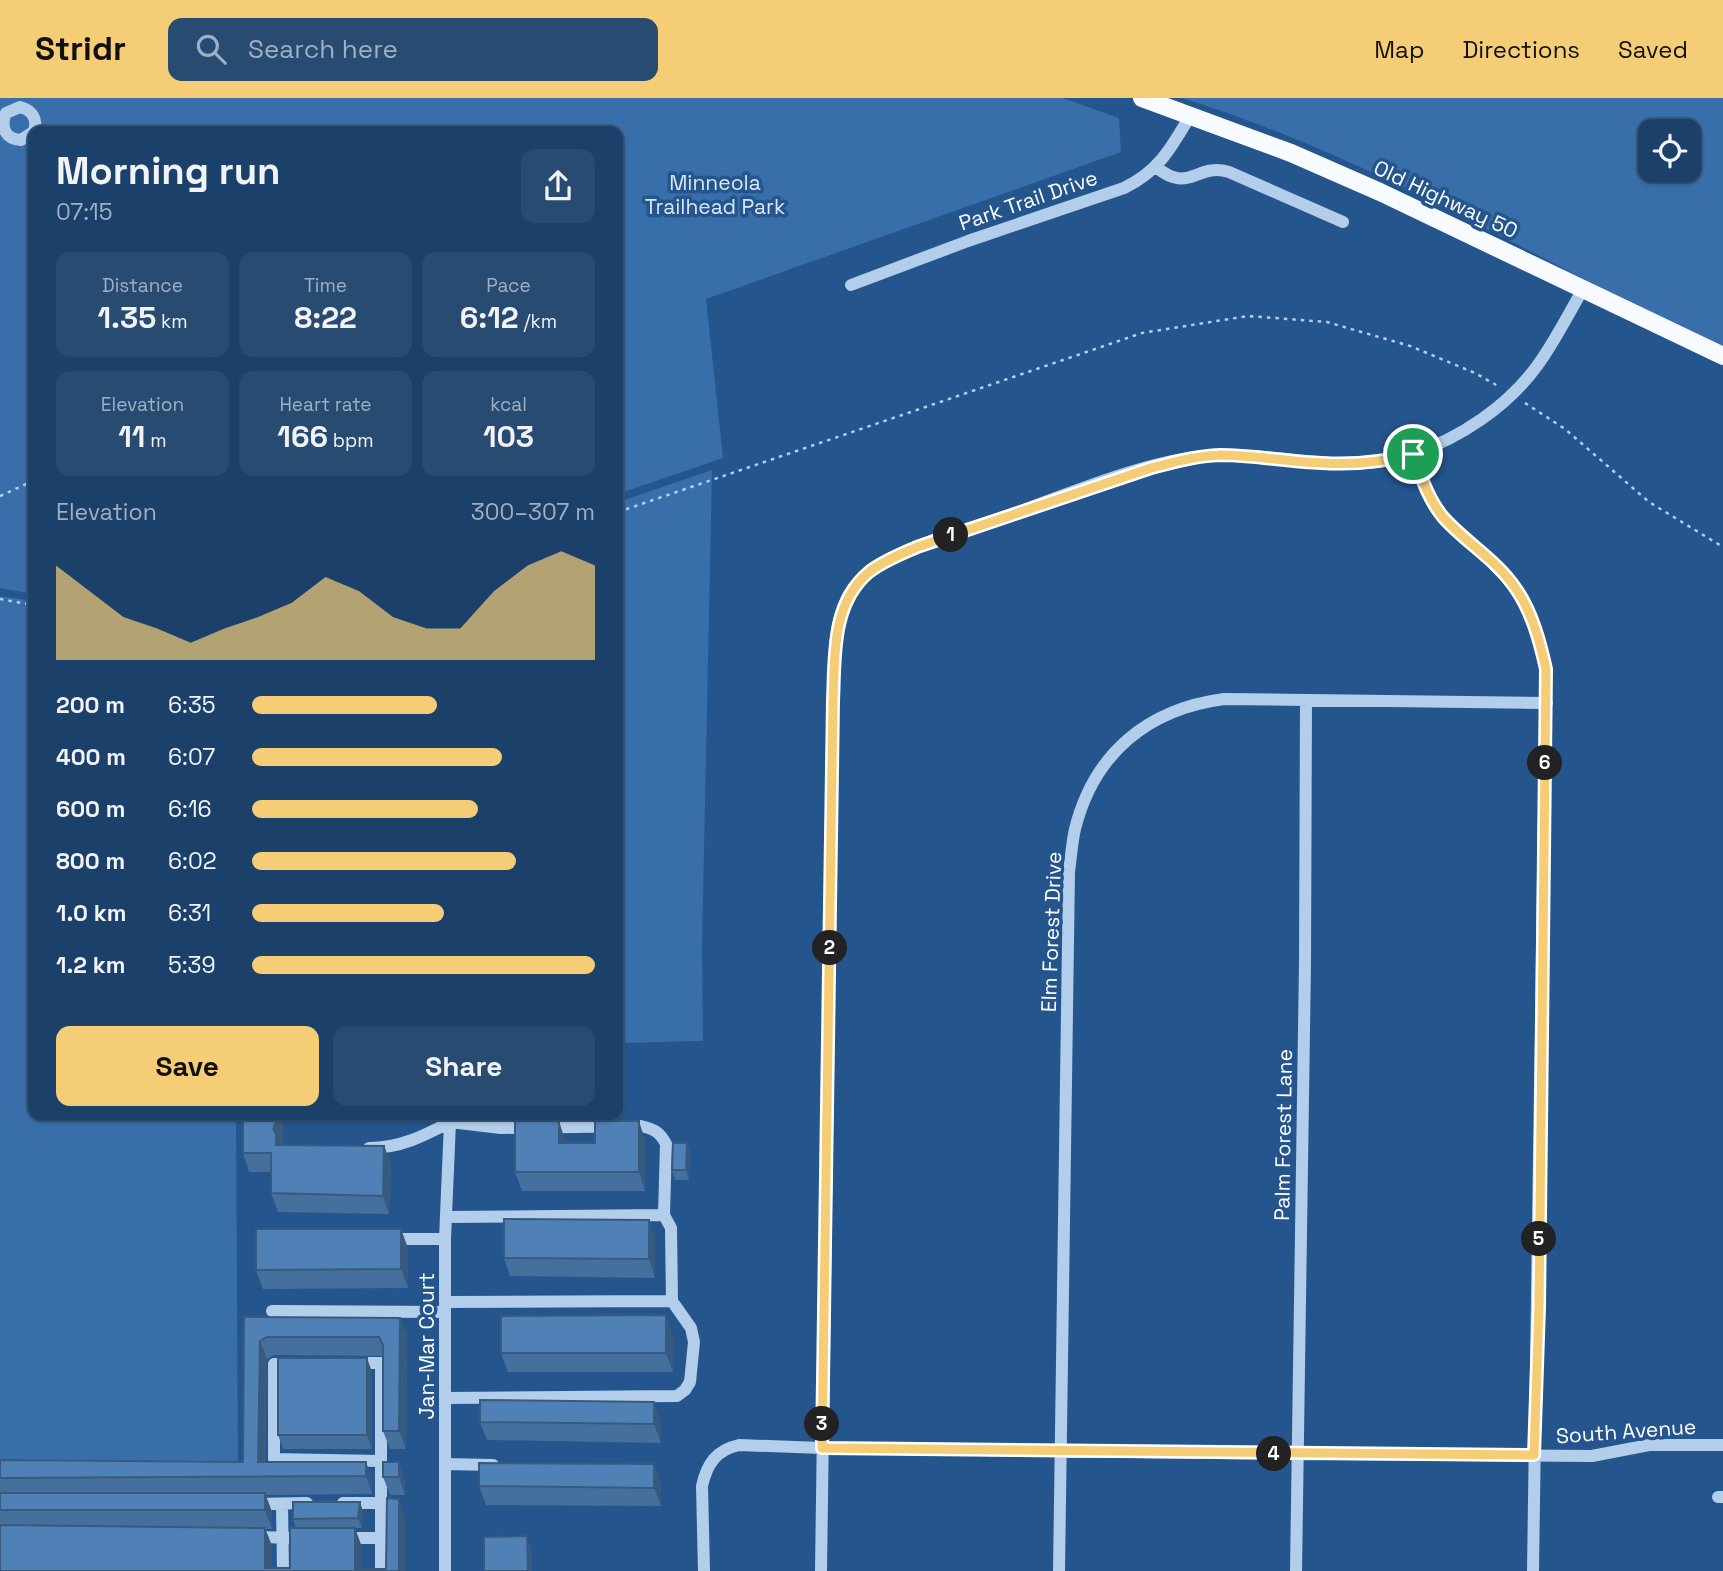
<!DOCTYPE html>
<html lang="en">
<head>
<meta charset="utf-8">
<style>
  :root { --surface:#1b406a; --page:#284b72; --text:#f1f3f6; --muted:#a0afc1; --line:#39597e; --accent:#f5cd76 }
  body { margin:0; font-family:"Space Grotesk",sans-serif; background:var(--page); color:var(--text); height:100vh; display:flex; flex-direction:column; font-size:26px; white-space:nowrap }
  * { box-sizing:border-box; margin:0 }
  p { font-size:23px; color:var(--muted) }
  .icon { flex:none; width:38px; height:38px; fill:none; stroke:currentColor; stroke-width:2; stroke-linecap:round; stroke-linejoin:round }
  .map { position:relative; flex:1; overflow:hidden }
  .side { position:absolute; left:28px; top:28px; width:595px; height:994px; display:flex; flex-direction:column; background:var(--surface); border-radius:14px; box-shadow:0 2px 5px #0004,0 0 0 2px var(--line) }
  .side>* { flex:none }
  .controls { position:absolute; left:1638px; top:21px; display:grid; gap:14px }
  .controls a { display:grid; place-items:center; width:63px; height:63px; border-radius:14px; background:var(--surface); box-shadow:0 2px 5px #0004,0 0 0 2px var(--line); font-size:35px }
  .pin { position:absolute; display:grid; place-items:center; width:60px; height:60px; color:#fff; margin:-30px; border:4px solid #fff; border-radius:50%; box-shadow:0 2px 7px #0007 }
  .km { position:absolute; width:35px; height:35px; margin:-18px; border-radius:50%; background:#222; color:#fff; font-size:19px; line-height:35px; text-align:center }
  .round { display:grid; place-items:center; flex:none; width:74px; height:74px; border-radius:14px; background:var(--page) }
  .headline { display:flex; align-items:center; justify-content:space-between; height:119px; padding:0 28px }
  h1 { font-size:38px; font-weight:600; line-height:52px }
  .stats { display:grid; grid-template-columns:repeat(3,1fr); gap:10px; height:119px; padding:7px 28px }
  .stats div { display:grid; align-content:center; border-radius:14px; background:var(--page); text-align:center }
  .stats b { font-size:30px; font-weight:600 }
  .stats small { font-size:19px; font-weight:400 }
  .stats p { font-size:19px }
  .chart { height:196px; padding:14px 28px }
  .chart p { display:flex; justify-content:space-between }
  .chart svg { width:100%; height:126px; margin-top:7px; fill:var(--accent); opacity:.7 }
  .cta { display:flex; gap:14px; margin-top:auto; padding:14px 28px }
  .cta a { flex:1; height:80px; border-radius:14px; background:var(--accent); color:#111; font-size:28px; font-weight:600; line-height:80px; text-align:center }
  .cta a+a { background:var(--page); color:var(--text) }
  ul { padding:0 28px; list-style:none; font-size:23px }
  li { display:grid; grid-template-columns:112px 84px 1fr; align-items:center; height:52px }
  li i { height:18px; border-radius:9px; background:var(--accent) }
  header { display:flex; align-items:center; gap:42px; box-sizing:border-box; height:98px; padding:0 35px; background:var(--accent); color:#111 }
  header strong { font-size:33px }
  nav { display:flex; gap:38px; margin-inline-start:auto; font-size:24px }
  .search { width:490px; height:63px; background:var(--page); display:flex; align-items:center; gap:18px; box-sizing:border-box; padding:0 24px; border-radius:14px; color:var(--muted); font-size:26px }
  .map>svg:first-child { display:block }
  .green { fill:#386faa; fill-rule:evenodd }
  .lines { fill:none; stroke-linecap:round; stroke-linejoin:round }
  .path { stroke:#b3ceeb; stroke-width:2.5; stroke-dasharray:3.5 5; stroke-linecap:butt }
  .minor { stroke:#b3ceeb; stroke-width:12 }
  .major { stroke:#f7fafe; stroke-width:18 }
  .wall { fill:#456f9d }
  .shaded-wall { fill:#385a7f }
  .building { fill:#5081b6; stroke:#385a7f; stroke-width:2 }
  .route-casing { stroke:#fff; stroke-width:14 }
  .route { stroke:#f5cd76; stroke-width:9 }
  .labels { text-anchor:middle; dominant-baseline:central; stroke-width:7; stroke-linejoin:round; paint-order:stroke }
  .park-label { font-size:21px; fill:#d7e7f8; stroke:#24558d }
  .street-label { font-size:21px; fill:#fff; stroke:#24558d }
</style>
</head>
<body>
<header>
<strong>Stridr</strong>
<div class="search"><svg class="icon" aria-label="search" viewBox="0 0 24 24"><circle cx="10" cy="10" r="6"/><path d="M15 15l6 6"/></svg>Search here</div>
<nav><a>Map</a><a>Directions</a><a>Saved</a></nav>
</header>
<div class="map">
<svg width="1723" height="1473" viewBox="0 0 1723 1473">
  <rect width="100%" height="100%" fill="#24558d"/>
  <path class="green" d="M0,0H1063L1119,20L1121,54L706,201L723,360L618,396V33H33V496L0,490Z
    M1182,0H1723V249C1680,228 1636,208 1593,186C1461,117 1327,45 1182,0ZM1650,33H1689V72H1650Z
    M712,372L702,849L703,943L618,945V404Z
    M0,498L33,503V1017H236L238,1376L0,1374Z"/>
  <g class="lines">
    <path class="path" d="M1525,305L1565,331L1649,404L1723,449
      M0,398L33,383
      M618,414L1142,235L1248,218L1327,224L1410,248L1475,275L1498,288
      M0,501L33,507"/>
    <path class="minor" d="M33,34L21,42C5,41 0,29 6,15L20,9C32,12 38,21 34,33
      M1156,69C1190,97 1196,64 1229,74L1343,124
      M851,187L968,143L1124,90C1159,73 1171,50 1190,18
      M1413,356C1421,378 1428,401 1443,419C1466,445 1497,462 1516,491C1532,514 1541,544 1546,571L1533,1473
      M450,1024L501,1030L641,1028C654,1031 660,1034 666,1046L664,1117
      M369,1050C400,1050 424,1038 450,1024L452,1020
      M388,1141H445
      M445,1204L672,1203
      M272,1213L445,1214
      M354,1265H381V1473
      M294,1266H274V1361L381,1363
      M445,1300L677,1298L685,1292L690,1284L694,1244L691,1230L672,1203L671,1130L664,1117L446,1119
      M445,1366L493,1367
      M1718,1399H1723
      M343,1405H381
      M252,1406L307,1405
      M282,1406L283,1473
      M252,1439L304,1440
      M343,1440H381
      M445,1473V1141L450,1024
      M704,1473L702,1388C707,1366 716,1352 739,1347L822,1350L1298,1356L1592,1358L1649,1347H1723
      M821,1473L833,603C835,567 831,520 853,490C861,479 874,469 886,463C924,442 969,431 1010,417C1071,395 1154,359 1218,357C1283,355 1349,378 1413,356C1460,340 1507,309 1537,268C1554,245 1568,217 1583,191
      M1059,1473L1069,774C1071,759 1072,744 1075,731C1094,655 1148,611 1224,601L1547,605
      M1296,1473L1305,865L1306,602"/>
    <path class="major" d="M1142,0L1291,55L1380,94L1723,258"/>
  </g>
  <path class="wall" d="M243,1017H282L283,1043L282,1047L384,1048L391,1066L389,1116L278,1114L271,1095V1074H249L243,1055Z
    M565,1042V1045H595L645,1042V1093H522L515,1074Z
    M687,1045L690,1054L689,1082H675L672,1072Z
    M655,1141V1180L510,1178L504,1160Z
    M408,1150V1190L263,1191L256,1172Z
    M244,1219L400,1220L407,1238L406,1351H390L383,1333V1258L274,1257L267,1261L265,1364H366L372,1382V1396L265,1397L272,1414V1431H265L272,1448V1470H290L296,1430L293,1421L360,1404L363,1414L362,1430H332L362,1449V1471H386L405,1419V1473H0V1362L243,1364Z
    M673,1236V1274H508L501,1255Z
    M372,1274V1351H283L278,1337Z
    M661,1323V1345L487,1342L480,1324Z
    M383,1364L405,1383V1397H390L383,1379Z
    M661,1385V1408L486,1407L479,1388Z"/>
  <path class="shaded-wall" d="M276,1017H282L283,1019V1043L281,1049L276,1047L273,1031Z
    M559,1023L565,1042V1064L559,1045Z
    M639,1023L645,1042V1093L639,1074Z
    M687,1045L690,1054L689,1082L686,1072Z
    M384,1048L391,1066L389,1116L383,1098Z
    M649,1122L655,1141V1180L649,1161Z
    M401,1131L408,1150V1190L401,1171Z
    M666,1217L673,1236V1274L666,1255Z
    M400,1220L407,1238L406,1351L399,1333Z
    M260,1243L267,1261L264,1379L258,1364Z
    M367,1260L372,1274V1351L367,1337Z
    M654,1304L661,1323V1345L654,1326Z
    M366,1364L372,1382V1396L366,1378Z
    M399,1364L405,1383V1397L399,1379Z
    M654,1366L661,1385V1408L654,1390Z
    M265,1395L272,1414V1431L265,1412Z
    M399,1401L405,1419V1473H399Z
    M360,1404L363,1414L362,1430L358,1420Z
    M265,1430L272,1448V1473L265,1470Z
    M355,1430L362,1449V1473L355,1471Z
    M527,1438L532,1452V1473H528Z"/>
  <path class="building" d="M243,1017H276V1024L273,1031L276,1036V1047L384,1048L383,1098L271,1095V1055H243Z
    M515,1023H559V1045H595V1023H639V1074H515Z
    M673,1045H687L686,1072H672Z
    M504,1121L649,1122V1161L504,1160Z
    M256,1131H401V1171L256,1172Z
    M666,1217V1255H501V1218Z
    M244,1219L400,1220L399,1333H383V1247L379,1239H267L260,1243L258,1364H366V1378L0,1380V1362L243,1364Z
    M278,1260H367V1337H278Z
    M480,1302L654,1304V1326L480,1324Z
    M383,1364H399V1379H383Z
    M479,1365L654,1366V1390L479,1388Z
    M0,1395H265V1412H0Z
    M387,1400L399,1401V1473H0V1427L265,1430V1470H290V1430H355V1471H386Z
    M293,1404H360L358,1420L293,1421Z
    M527,1438L528,1473H484V1439Z"/>
  <g class="lines">
    <g class="route-casing">
      <path id="route" d="M1413,356C1421,378 1428,401 1443,419C1466,445 1497,462 1516,491C1532,514 1540,544 1546,571L1539,1209L1534,1357L822,1350L833,603C835,559 831,506 869,474C883,463 901,456 917,449L1151,370C1174,364 1196,358 1220,357C1254,357 1288,364 1322,365C1353,367 1383,364 1413,356Z"/>
    </g>
    <use href="#route" class="route"/>
  </g>
  <g class="labels">
    <g class="park-label">
      <text x="715" y="84">Minneola<tspan x="715" dy="24">Trailhead Park</tspan></text>
    </g>
    <g class="street-label">
      <text transform="translate(1446 101) rotate(25)">Old Highway 50</text>
      <text transform="translate(1028 102) rotate(-19)">Park Trail Drive</text>
      <text transform="translate(1051 834) rotate(-88)">Elm Forest Drive</text>
      <text transform="translate(1283 1037) rotate(-89)">Palm Forest Lane</text>
      <text transform="translate(426 1248) rotate(-90)">Jan-Mar Court</text>
      <text transform="translate(1626 1333) rotate(-4)">South Avenue</text>
    </g>
  </g>
</svg>
<div class="controls">
<a><svg class="icon" aria-label="locate" viewBox="0 0 24 24"><circle cx="12" cy="12" r="6"/><path d="M12 2v4M12 18v4M2 12h4M18 12h4"/></svg></a>
</div>
<div class="pin" style="left:1413px;top:356px;background:#1e9e55"><svg class="icon" aria-label="arrive" viewBox="0 0 24 24"><path d="M6 21V4h12l-3 4 3 4H6"/></svg></div>
<b class="km" style="left:951px;top:437px">1</b>
<b class="km" style="left:830px;top:850px">2</b>
<b class="km" style="left:822px;top:1326px">3</b>
<b class="km" style="left:1274px;top:1356px">4</b>
<b class="km" style="left:1539px;top:1141px">5</b>
<b class="km" style="left:1545px;top:665px">6</b>
<section class="side">
<div class="headline"><div><h1>Morning run</h1><p>07:15</p></div><a class="round"><svg class="icon" aria-label="share" viewBox="0 0 24 24"><path d="M12 15V3M7 8l5-5 5 5M5 13v7h14v-7"/></svg></a></div>
<div class="stats">
<div><p>Distance</p><b>1.35<small> km</small></b></div>
<div><p>Time</p><b>8:22</b></div>
<div><p>Pace</p><b>6:12<small> /km</small></b></div>
</div>
<div class="stats">
<div><p>Elevation</p><b>11<small> m</small></b></div>
<div><p>Heart rate</p><b>166<small> bpm</small></b></div>
<div><p>kcal</p><b>103</b></div>
</div>
<div class="chart"><p><span>Elevation</span>300–307 m</p>
<svg viewBox="0 0 160 44" preserveAspectRatio="none"><path d="M0 44V11L10 20L20 29L30 33L40 38L50 33L60 29L70 24L80 15L90 20L100 29L110 33L120 33L130 20L140 11L150 6L160 11V44z"/></svg>
</div>
<ul>
<li><b>200 m</b>6:35<i style="width:54%"></i></li>
<li><b>400 m</b>6:07<i style="width:73%"></i></li>
<li><b>600 m</b>6:16<i style="width:66%"></i></li>
<li><b>800 m</b>6:02<i style="width:77%"></i></li>
<li><b>1.0 km</b>6:31<i style="width:56%"></i></li>
<li><b>1.2 km</b>5:39<i style="width:100%"></i></li>
</ul>
<div class="cta"><a>Save</a><a>Share</a></div>
</section>
</div>
</body>
</html>
